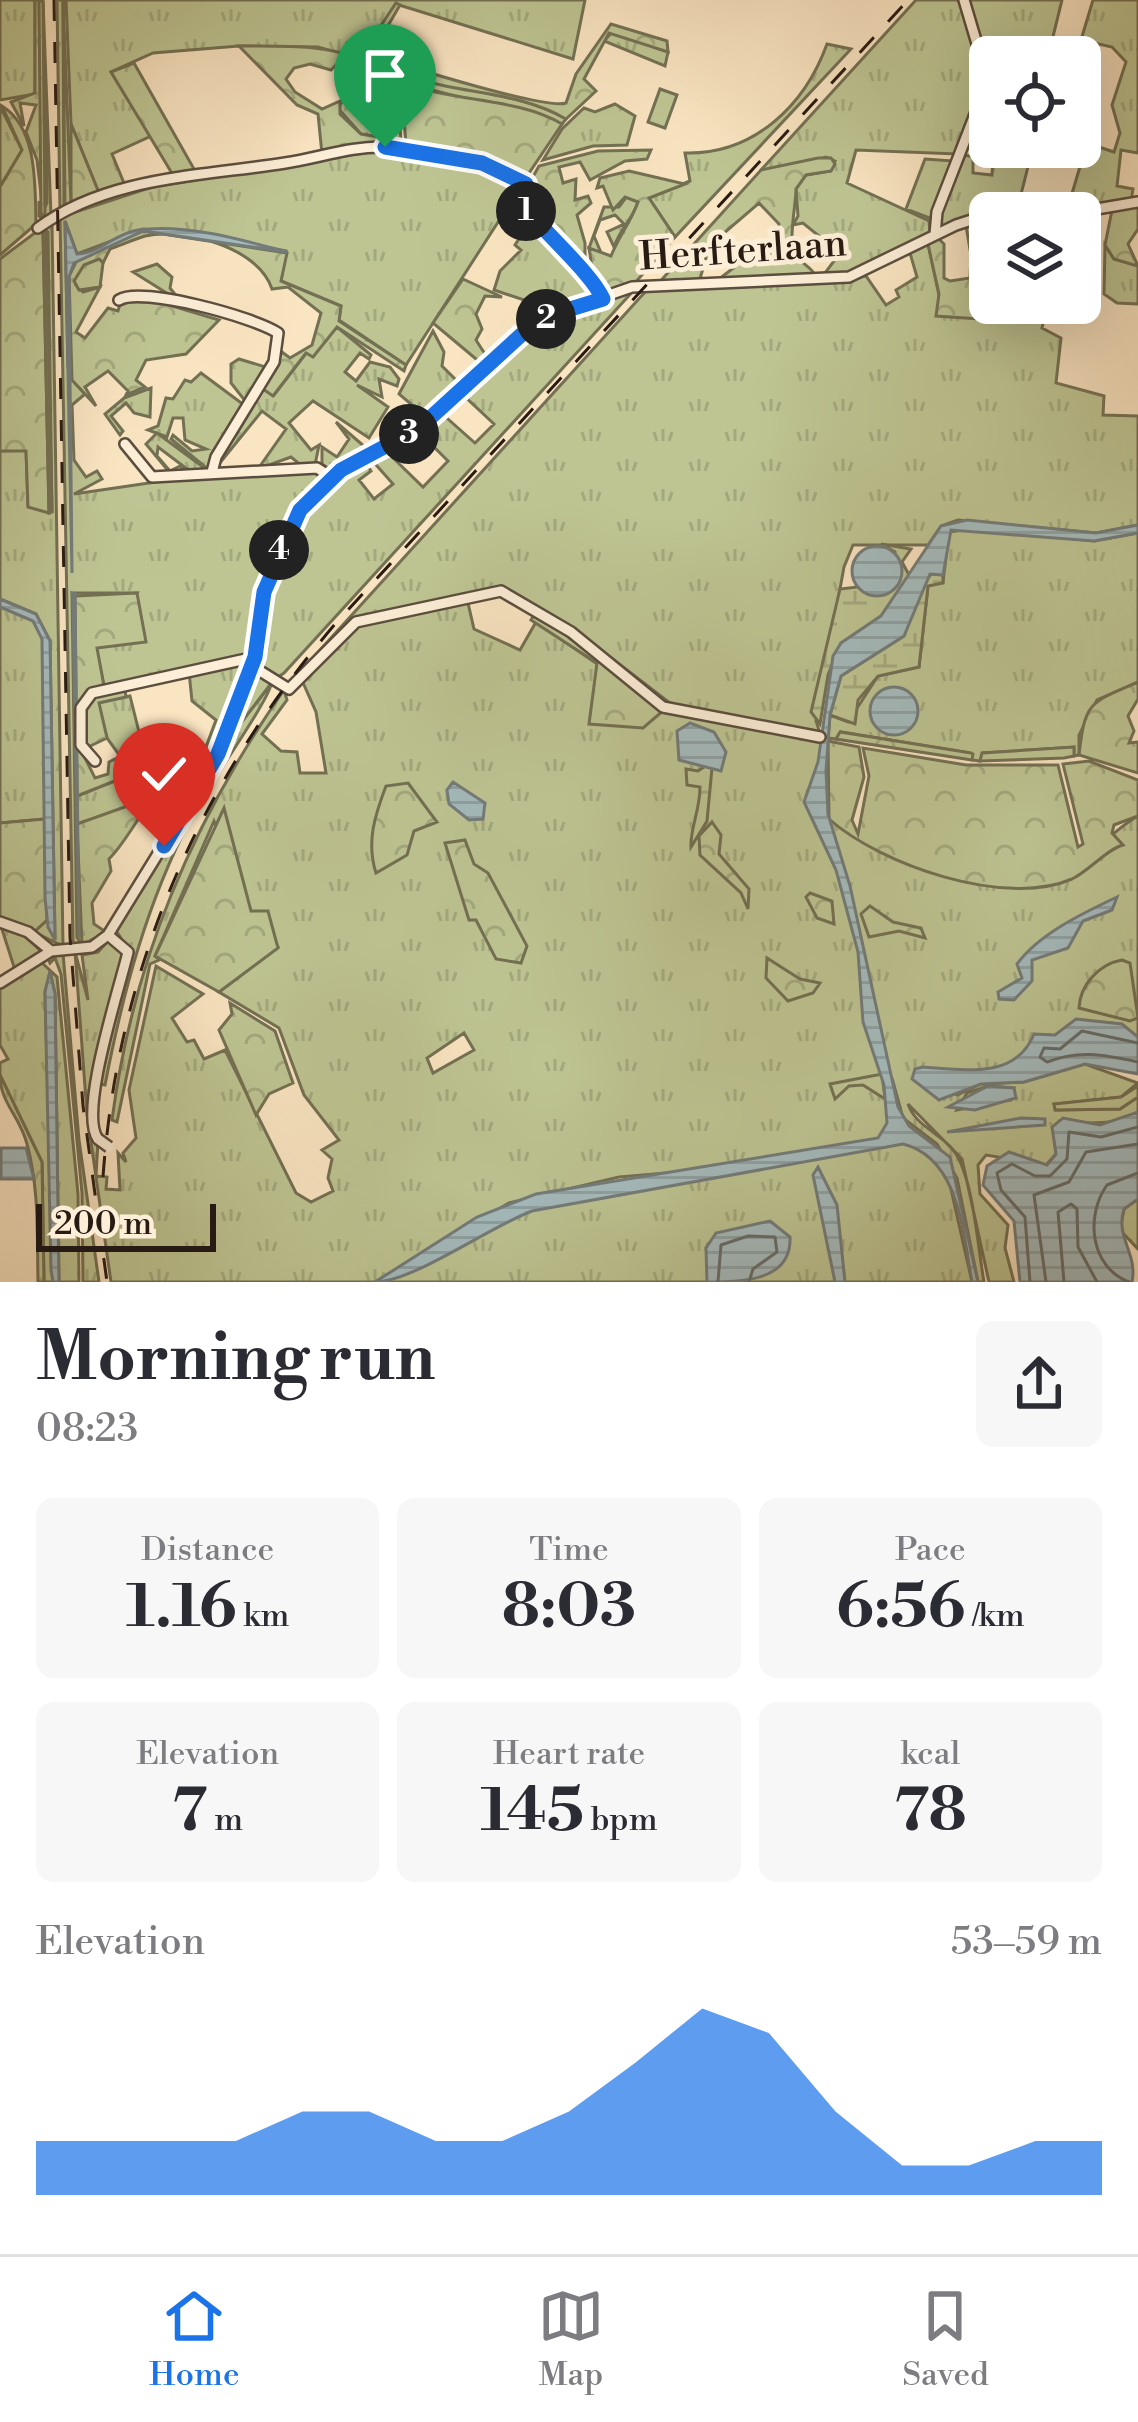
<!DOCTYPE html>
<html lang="en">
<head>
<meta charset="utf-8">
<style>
  :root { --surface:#fff; --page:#f7f7f7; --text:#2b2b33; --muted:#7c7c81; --line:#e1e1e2; --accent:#1a73e8 }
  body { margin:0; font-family:"Libre Bodoni",serif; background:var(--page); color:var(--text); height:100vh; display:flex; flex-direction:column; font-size:45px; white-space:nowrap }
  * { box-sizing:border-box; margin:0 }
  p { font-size:39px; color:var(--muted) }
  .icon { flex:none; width:66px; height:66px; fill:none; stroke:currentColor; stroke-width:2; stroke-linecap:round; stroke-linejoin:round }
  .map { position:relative; height:1282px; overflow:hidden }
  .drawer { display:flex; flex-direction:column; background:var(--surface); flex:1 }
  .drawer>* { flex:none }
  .controls { position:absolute; left:969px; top:36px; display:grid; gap:24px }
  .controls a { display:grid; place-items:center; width:132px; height:132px; border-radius:18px; background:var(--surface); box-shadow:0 12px 48px #0002; font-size:60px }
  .scale { position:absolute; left:36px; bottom:30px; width:180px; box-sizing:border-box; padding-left:12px; border:6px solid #281b13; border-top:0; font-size:33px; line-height:42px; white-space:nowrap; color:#281b13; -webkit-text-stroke:9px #fceed7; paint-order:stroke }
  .pin { position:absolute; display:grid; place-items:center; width:102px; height:102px; color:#fff; margin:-123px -51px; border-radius:50% 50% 50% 0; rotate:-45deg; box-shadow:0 0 12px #0007 }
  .pin .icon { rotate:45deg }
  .km { position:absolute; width:60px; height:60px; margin:-30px; border-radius:50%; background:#222; color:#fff; font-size:33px; line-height:60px; text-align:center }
  .round { display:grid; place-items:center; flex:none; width:126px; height:126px; border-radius:18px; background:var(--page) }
  .overview { display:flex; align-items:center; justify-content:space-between; height:204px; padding:0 36px }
  h1 { font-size:66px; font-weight:700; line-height:90px }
  .figures { display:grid; grid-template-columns:repeat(3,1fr); gap:18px; height:204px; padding:12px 36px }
  .figures div { display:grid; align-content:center; border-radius:18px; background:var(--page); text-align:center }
  .figures b { font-size:60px; font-weight:700 }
  .figures small { font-size:33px; font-weight:400 }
  .figures p { font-size:33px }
  .chart { height:336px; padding:24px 36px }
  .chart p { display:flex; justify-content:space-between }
  .chart svg { width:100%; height:216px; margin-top:12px; fill:var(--accent); opacity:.7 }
  .dock { display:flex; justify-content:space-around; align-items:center; height:168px; border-top:3px solid var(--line); background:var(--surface); font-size:33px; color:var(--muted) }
  .dock a { display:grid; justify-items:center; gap:6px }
  .dock .current { color:var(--accent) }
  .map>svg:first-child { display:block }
  .grass { fill:url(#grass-tufts); stroke:#737053; stroke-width:3; fill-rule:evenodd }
  .forest { fill:url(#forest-crowns); stroke:#737053; stroke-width:3; fill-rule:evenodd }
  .wetland { fill:url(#wetland-marsh); stroke:#737053; stroke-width:3 }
  .pitch { fill:#bec593; stroke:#737053; stroke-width:3 }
  .water { fill:url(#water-rules); stroke:#737c7a; stroke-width:3 }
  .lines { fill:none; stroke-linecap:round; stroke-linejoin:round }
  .shore { stroke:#666c69; stroke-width:3 }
  .minor-casing { stroke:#5c4e3f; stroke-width:14 }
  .minor { stroke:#fceed7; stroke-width:9 }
  .rail { stroke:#281b13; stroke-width:3; stroke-dasharray:21 21; stroke-linecap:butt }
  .minor-bridge-casing { stroke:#5c4e3f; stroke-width:14; stroke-linecap:butt }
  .minor-bridge { stroke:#fceed7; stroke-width:9 }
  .route-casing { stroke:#fff; stroke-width:24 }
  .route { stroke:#1a73e8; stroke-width:15 }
  .labels { text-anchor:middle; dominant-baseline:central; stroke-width:10; stroke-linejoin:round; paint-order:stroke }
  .street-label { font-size:39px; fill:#281b13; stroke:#fceed7 }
</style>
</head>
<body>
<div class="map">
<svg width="1138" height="1282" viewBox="0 0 1138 1282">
  <defs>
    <pattern id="grass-tufts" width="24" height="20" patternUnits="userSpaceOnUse" patternTransform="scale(3)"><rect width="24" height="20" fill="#bec593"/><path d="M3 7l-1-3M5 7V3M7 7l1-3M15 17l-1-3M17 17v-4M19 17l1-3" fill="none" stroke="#a3a97e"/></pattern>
    <pattern id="forest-crowns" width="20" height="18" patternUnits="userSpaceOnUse" patternTransform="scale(3)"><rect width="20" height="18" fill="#bec593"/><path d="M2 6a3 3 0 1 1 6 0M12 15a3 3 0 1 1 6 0" fill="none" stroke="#a3a97e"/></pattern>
    <pattern id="wetland-marsh" width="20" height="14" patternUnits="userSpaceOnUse" patternTransform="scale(3)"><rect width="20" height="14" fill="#bec593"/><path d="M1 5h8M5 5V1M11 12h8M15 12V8" fill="none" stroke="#a3a97e"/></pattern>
    <pattern id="water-rules" width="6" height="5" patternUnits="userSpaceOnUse" patternTransform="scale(3)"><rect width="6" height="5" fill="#a5bcbf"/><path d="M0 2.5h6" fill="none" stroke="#8ea1a3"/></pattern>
  </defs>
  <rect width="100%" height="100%" fill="#fae5c2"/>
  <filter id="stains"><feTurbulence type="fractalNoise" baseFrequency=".00167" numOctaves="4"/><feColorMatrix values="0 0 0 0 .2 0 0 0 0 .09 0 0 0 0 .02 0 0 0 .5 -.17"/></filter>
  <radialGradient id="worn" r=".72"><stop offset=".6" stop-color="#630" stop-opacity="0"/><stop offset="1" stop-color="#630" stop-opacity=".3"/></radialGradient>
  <path class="grass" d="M0,0H35V94L0,100Z
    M43,0L51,216L45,221L39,216V201L41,216L47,203Z
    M57,0H63L64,206L76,207L60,214Z
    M66,0H585L573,59L396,4L364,51L346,42L367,61L318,47L239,46L153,53L111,72L151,136L112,154L126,188L101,198L71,124Z
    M916,0H960L984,81L957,154L856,150L847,183L929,221L930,234L848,275L822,277L840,253L803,223L793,225L798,216L796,189L806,175L831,171L835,161L826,157L762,174L761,170Z
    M969,0H1062L1048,57H990V71Z
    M1093,0H1138V153L1121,150L1117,186L1133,189L1131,201L1068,207L1087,143L1114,152L1120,133L1112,105L1126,62L1112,47L1081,40Z
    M612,32L668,52L665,66L604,41Z
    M827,44L851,49L675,237L649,198L690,181L685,153C754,155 805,105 827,44Z
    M373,60C435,94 512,87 566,119L562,124L406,83L394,91Z
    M364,68L392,113L385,138L361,134L338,108Z
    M615,104L635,116L627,145L593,146L543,160L562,129L584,108L595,112Z
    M0,106L22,150L0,187Z
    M1011,147H1033L1018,206L941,229L937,222L965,155L973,157V173L992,175L993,160H1010Z
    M369,152C401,152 504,161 520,188L406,365L339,320L341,306L281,281L286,251L200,234L143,229L77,254L65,221L68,368L69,313L72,380L85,394L72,405L74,460L86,477L97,471L102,479L74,494L183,478L315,471L325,476L285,529L252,653L104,686L96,648L137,593H72L77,937L82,945L73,944L60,217L152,187Z
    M925,159L954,161L932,219L906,209Z
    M627,196L638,202C632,221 620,228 614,247L607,232L624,224L615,215L600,220L594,236L602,255L589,248L604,207H619Z
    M519,207C537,222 591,277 596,296L554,310L494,290L500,271L521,250L515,245L526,228L508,216Z
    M990,218V303H1066L1063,314L1046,311L1042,328L1061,338L1056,383L1104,396L1103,415L1138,416V525L1096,533L958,520L941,526L928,545H853L844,567L816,721L821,736L679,710L584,637L511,593L358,619L291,682L646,291L828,283L866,276L886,305L899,297L896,290L917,277L910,253L928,244L939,295L979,319L985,256L971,255L966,226Z
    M52,224L63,946L34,932L47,920L55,940L50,641L36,614L0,599V451L26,450L28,506L52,511L48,232L40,229Z
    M1105,245L1114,259L1138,266V304L1117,303L1104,294Z
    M157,264L172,277L170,288L181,302L133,272Z
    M635,289L284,673L275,679L256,664C269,570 281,513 365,461L371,471L359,480L374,499L393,484L370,458L386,451L423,487L448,461L419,432L440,412L475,443L494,424L461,393L550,320Z
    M337,327L371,355L369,359L360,353L345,372L356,381L370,362L390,367L399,379L397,386L379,379L382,397L357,385L388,407L369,438L313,401L289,423L311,450L319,445L315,465L303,467L291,457L258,469L286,429L262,411L215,469L261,388L274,395L307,352Z
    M433,331L444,352L442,366L461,385L426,417L399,394Z
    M201,373L244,405L209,470L171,439L173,435L192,451L206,449L185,440L183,418H173L167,437L148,430L158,426L166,398L173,399L185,380L191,382Z
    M151,388L150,417L134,413L126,403L111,416L123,431L120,435L105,414L124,398Z
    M336,422L365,447L357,458L333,472L322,464V447L337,457L349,439Z
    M157,433L203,467L204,471L191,472L158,447L157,456L170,471L180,466L186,471L171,474L146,444Z
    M977,528L1094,541L1138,533V682L1097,700L1079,735V755L1074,756V747L983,753L980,761L972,760L970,753L841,732L836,739L828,738L830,715L848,722L878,676L919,667L928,586L943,582L949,532Z
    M468,603L474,629L520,650L536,622L663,709L828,740L825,814C886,850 983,905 1054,878C1086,866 1108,832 1138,816V1066L1056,1057L938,1080L957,1095L981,1084L1024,1082L1085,1064L1138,1083L1121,1097L1054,1104L1056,1110L1120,1109L1138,1097V1112C1109,1131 1082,1117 1053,1127L1056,1154L1046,1165L986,1155L978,1165L980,1194L1008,1225L1005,1248L1014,1282H989L962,1159L908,1104C916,1127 940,1132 954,1151C973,1176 978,1249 984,1282H978L957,1178L937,1144L903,1118L892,1078L900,1128L946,1167L972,1282H383L512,1213L678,1172L619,1177L509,1203L375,1282H111L87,1114L75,952L88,1000L82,955L98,952L108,941L124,949L91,1125L98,1141L96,1176L107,1177L106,1189L120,1190L118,1153L126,1162L123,1153L136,1138L129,1090L156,966L203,994L172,1018L187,1042L194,1040L204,1059L225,1050L296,1193L311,1202L333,1191L328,1178L332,1159L322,1150L339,1140L304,1095L279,1028L219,992L278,947L251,911L214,821L155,956L159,960L150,964L117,1122L112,1120C133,960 192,822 284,690L287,700L262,734L281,751L297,752L300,773H326L316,712L301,678L348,629L410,611ZM464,1033L474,1050L433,1073L427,1058ZM988,1086L1014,1088L1011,1100L957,1110L967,1093Z
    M0,607C14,612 33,615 40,630C54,662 44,778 45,819L0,823Z
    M251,659L212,758L206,747L216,720L192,701L189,672Z
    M271,684C270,699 204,792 191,818C147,902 123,992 105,1085L100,1084L130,952L115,929L223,746Z
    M130,696L144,752L120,756L107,738L98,702Z
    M137,772L146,801L77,824V796Z
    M63,953L79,1140L99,1282H83L82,1193L61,974L55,958L50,963L48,958Z
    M40,961L57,977L78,1194L79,1282H59L55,994L50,972L45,992L53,1282H44L42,1162L0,1075V1063L8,1059L0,1045V986Z
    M1138,1199V1249L1120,1230L1124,1209Z"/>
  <path class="forest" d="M35,0H39L42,202L37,160L26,132L36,105L20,103L24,126L11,102L35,93Z
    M396,3L400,5L378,43L377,55C404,66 547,110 566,103L576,74L611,24L667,41L668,52L609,33L584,79L596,91L566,119C504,82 422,100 364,51Z
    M239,46C321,47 400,38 401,146L322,154L318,114L297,105ZM340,61L364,68C378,90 403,114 385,138L361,134L340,114V101L322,109L295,92L286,79L294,68L310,64L331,70Z
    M134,63L194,169L173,175L111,72Z
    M406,83C455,103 516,97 562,124L525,179L406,144L403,107L394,91Z
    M2,106C38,128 35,187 36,224L0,255V187L22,150Z
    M71,124L101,198L76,207L71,204Z
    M651,150L647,159L625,161L590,180L580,162L559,167L563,183L576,179L575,200L588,196L591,203L577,215L585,243V267L520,200L539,166L598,151Z
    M818,158H831L835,164L831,171L806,175L796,189C796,206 787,244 796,256C804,266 811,266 817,278L719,279L778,234L779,224L759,203L710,245L699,282L655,287L761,170Z
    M629,171L685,184L649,198L675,237L634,284L606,294L593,273L589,248L611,256C620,234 631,222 638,202L625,197L613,210L603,186L597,188L600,178Z
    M1138,205V229L1128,244L1138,266L1114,259L1105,245L1112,210Z
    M40,229L43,231L49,513L28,507L26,451H0V259Z
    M143,231L287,253L281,281L341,306L339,321L406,365L404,371L337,327L313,357L306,353L273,396L263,389L282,352L290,358L312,345L321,313L288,287L272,289C257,245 181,228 145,236C135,239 121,245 110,249L103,263L100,260L76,285L83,292L100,287L76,332L85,338L108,308L118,311L120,304L139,296L219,320L186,354L146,360L136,380L145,387L126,395L128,391L108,371L85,387L96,406L72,380L69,276L78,258Z
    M938,238L944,244V278L950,281L970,278L971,255L986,256L979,319L936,316L939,294L928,244Z
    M463,279L502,297L485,296L476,314L482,329L476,340L485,354L508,342L482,364L433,323Z
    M239,359L269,368L246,402L231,383V364Z
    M137,593L146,642L97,648L104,686L87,695L79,746L95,778L108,774L109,762C134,748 166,747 193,735L212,758L205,769L194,747L179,753L183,758L179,766L191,775L197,768L206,774L192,795L173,782C140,806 131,837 109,859L111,871L92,903L94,924L106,932L82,945L77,824L147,799L137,772L77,796L75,596Z
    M536,612L664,710L643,728L589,724L597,663L531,620Z
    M254,670L273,681L223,746Z
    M1138,682V699L1128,716L1134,731L1129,743L1138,742V773L1079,755C1085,702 1089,703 1138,682Z
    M125,690L126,697L99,703L107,738L86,748L83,708L96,695Z
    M840,732L971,753L973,754L972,760L836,739Z
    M828,741L859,747L864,777L852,820L858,834L869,776L863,748L966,765H1058L1078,847L1083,844L1063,764L1089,761L1138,780V816L1114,825L1112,833L1123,845C1107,849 1089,871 1072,879C1005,908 881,865 829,819Z
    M1074,747V756L1064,758L980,761L982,753Z
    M707,765L712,768L707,821L691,847C690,828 700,811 700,787L687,785L686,769L698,771Z
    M408,783L437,822L414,831L407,855L376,873C366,842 375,815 386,786Z
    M224,808L251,911H268L278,948L219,992L155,956Z
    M45,819L47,920L34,932L0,919V823Z
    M712,822L721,835L719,854L749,889L748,909L741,893L700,855L699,836Z
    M465,840L474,864L488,873L527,946L521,963L496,959L476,920H469L445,843Z
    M810,893L832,901L834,924L817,918L806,897Z
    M870,906L893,922L921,928L925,938L899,931L869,937L861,914Z
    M0,923L17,929L42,952L15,970Z
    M767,958L800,979L820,983L813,993L788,1001L766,978Z
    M1122,960L1130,963L1138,1018L1130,1021L1079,1008C1080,985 1099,964 1122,960Z
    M230,1003L275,1031L293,1083L269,1094L256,1115L219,1030L232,1014Z
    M882,1074L885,1099L863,1085L849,1086L835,1099L830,1084Z
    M0,1075L42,1162L44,1282H38C37,1232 39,1188 27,1144C20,1116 0,1103 0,1075Z
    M1138,1086V1097L1120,1109L1055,1110L1054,1104L1121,1097Z"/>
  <path class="wetland" d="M39,0L43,2L45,218L41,213Z
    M63,0L71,204L65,207Z
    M46,229L52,512L49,513L43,231Z
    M99,259L103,263L100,287L79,290L74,281L84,265Z
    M881,544L911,549L902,562L909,575L881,616L841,643L828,675L820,724L811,712L840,589L899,582L895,552Z
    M931,574L943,575V583L928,586L919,667L878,676L858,700L855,724L830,715L841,676L904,636L919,591Z"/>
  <path class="pitch" d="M660,89L677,95L665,128L648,122Z"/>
  <path class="water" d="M65,221L77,254C100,253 116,233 138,230C184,223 243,240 287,252L143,231L74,263L69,277L72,573Z
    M967,520L1096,533L1138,525V533L1094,541L951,530L943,575L930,574L904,636L841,676L830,715L826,771L828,814L850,886L898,1107L909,1126L950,1157L978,1282H972C963,1235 960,1158 903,1144L532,1211C489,1227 413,1282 375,1282L477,1217L536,1194L878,1138L887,1123L884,1085L863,1022L858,952L836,870L804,802L818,762L833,656L841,643L881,616L941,526Z
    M852 571a25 25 0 1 1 50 0a25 25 0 1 1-50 0Z
    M72,593L75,594L79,938L73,599Z
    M0,599L36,614L50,641L55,940L48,927L45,898L42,639L33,621L0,607Z
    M870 711a24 24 0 1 1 48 0a24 24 0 1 1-48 0Z
    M690,723L714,732L726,752L721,771L679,760L677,731Z
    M453,782L485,803L483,819L469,820L449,804L447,790Z
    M1117,897L1112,910L1083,921L1068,948L1032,960V981L1014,1000L999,999L998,992L1022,978L1017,964C1039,934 1083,913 1117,897Z
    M50,971L55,994L59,1282H53L51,1270L45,992Z
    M1076,1019L1122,1024L1138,1037V1074L1085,1064L1024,1082L981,1084L939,1100L912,1079L915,1069L923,1067C967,1070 1016,1079 1034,1034L1055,1035Z
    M988,1086L1014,1088L1016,1098L975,1110L948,1107Z
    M1138,1112V1199L1124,1209C1115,1238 1138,1253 1132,1282H1020L1014,1221L983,1185L987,1166L1009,1152L1047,1165L1056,1154L1052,1127L1063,1118L1100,1125Z
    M1021,1118L1045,1119V1125L947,1132Z
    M1,1148H26L34,1179H1Z
    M818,1167L837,1205L845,1282H835L813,1175Z
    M770,1221L790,1237C792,1282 740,1282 707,1282L706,1248L716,1233Z"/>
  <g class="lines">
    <path class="shore" d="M1138,1043L1082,1031L1060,1049L1044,1048L1040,1057L1047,1062C1078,1050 1102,1054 1138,1062
      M718,1282L721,1245L748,1236L775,1237L777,1252L753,1269L749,1282
      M1030,1282L1025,1217L1001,1190L997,1173L1012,1164L1035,1176H1050L1067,1159L1069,1132L1101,1137L1138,1127
      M1046,1282L1034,1195L1069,1182L1086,1152L1138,1144
      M1064,1282L1058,1212L1071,1204L1077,1209L1078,1247L1097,1282
      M1129,1282C1090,1267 1085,1216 1107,1185L1138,1173"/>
    <g class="minor-casing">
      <path id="minor" d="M998,213L1091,210L1138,202
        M38,228C108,176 204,176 285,163C319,158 351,146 385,147C433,147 486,160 526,184L518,199C539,228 592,273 603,299
        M935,235L937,212L988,81L964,0
        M119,300C141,286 254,317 278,333L274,362L216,457L212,472
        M125,444L152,477L317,468L331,477
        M252,666L289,689L356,622L501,591L571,632L663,707L820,737
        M95,761L81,745V708L92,693L255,657
        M0,922L28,932L51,951
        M0,983L51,951L92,947L108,935L215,761L255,657L264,592L281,545L300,510L331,477L418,429L521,335L554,314L632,287L849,277L956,225L990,214
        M98,1139C78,1113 120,987 128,952L108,935"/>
    </g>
    <use href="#minor" class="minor"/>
    <path class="rail" d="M54,0L70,937L83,1106L107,1282
      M103,1177C118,966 199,783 336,623L908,0"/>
    <g class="minor-bridge-casing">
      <path id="minor-bridge" d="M98,1139L109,1147"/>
    </g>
    <use href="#minor-bridge" class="minor-bridge"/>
  </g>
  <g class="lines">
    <g class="route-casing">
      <path id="route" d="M164,846L218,754L255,657L264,592L300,510L341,470L418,429L521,335L554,314L603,299C592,273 539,228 518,199L526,184L482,163L385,147"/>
    </g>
    <use href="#route" class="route"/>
  </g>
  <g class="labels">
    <g class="street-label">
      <text transform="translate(743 251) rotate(-4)">Herfterlaan</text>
    </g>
  </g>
  <rect width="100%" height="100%" filter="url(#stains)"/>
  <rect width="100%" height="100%" fill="url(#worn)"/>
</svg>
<div class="controls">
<a><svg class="icon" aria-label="locate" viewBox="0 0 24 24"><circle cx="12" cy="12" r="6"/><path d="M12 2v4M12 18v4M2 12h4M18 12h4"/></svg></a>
<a><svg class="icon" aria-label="layers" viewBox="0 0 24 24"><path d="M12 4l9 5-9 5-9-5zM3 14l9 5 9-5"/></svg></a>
</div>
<div class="scale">200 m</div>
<div class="pin" style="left:385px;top:147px;background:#1e9e55"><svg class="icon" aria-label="arrive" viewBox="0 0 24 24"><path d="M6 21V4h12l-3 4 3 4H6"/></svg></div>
<div class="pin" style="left:164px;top:846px;background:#d93025"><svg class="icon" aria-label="check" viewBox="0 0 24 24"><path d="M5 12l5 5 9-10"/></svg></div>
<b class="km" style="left:526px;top:211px">1</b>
<b class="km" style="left:546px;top:319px">2</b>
<b class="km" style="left:409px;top:434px">3</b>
<b class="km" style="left:279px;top:550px">4</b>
</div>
<section class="drawer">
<div class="overview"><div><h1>Morning run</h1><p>08:23</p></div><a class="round"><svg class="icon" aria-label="share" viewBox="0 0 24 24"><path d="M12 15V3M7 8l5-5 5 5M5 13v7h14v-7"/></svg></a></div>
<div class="figures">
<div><p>Distance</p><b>1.16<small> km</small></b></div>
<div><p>Time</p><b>8:03</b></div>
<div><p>Pace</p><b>6:56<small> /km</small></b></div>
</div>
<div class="figures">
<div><p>Elevation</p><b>7<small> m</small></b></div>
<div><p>Heart rate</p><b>145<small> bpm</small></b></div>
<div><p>kcal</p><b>78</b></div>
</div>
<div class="chart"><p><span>Elevation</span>53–59 m</p>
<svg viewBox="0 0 160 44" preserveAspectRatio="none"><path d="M0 44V33L10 33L20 33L30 33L40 27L50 27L60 33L70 33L80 27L90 17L100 6L110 11L120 27L130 38L140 38L150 33L160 33V44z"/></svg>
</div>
</section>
<nav class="dock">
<a class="current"><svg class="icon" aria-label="home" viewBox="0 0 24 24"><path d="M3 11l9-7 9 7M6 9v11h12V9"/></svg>Home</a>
<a><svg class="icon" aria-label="map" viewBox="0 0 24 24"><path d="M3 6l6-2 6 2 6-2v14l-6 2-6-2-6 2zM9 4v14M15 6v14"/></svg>Map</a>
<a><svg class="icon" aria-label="saved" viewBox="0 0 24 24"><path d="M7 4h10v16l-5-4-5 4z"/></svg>Saved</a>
</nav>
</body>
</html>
